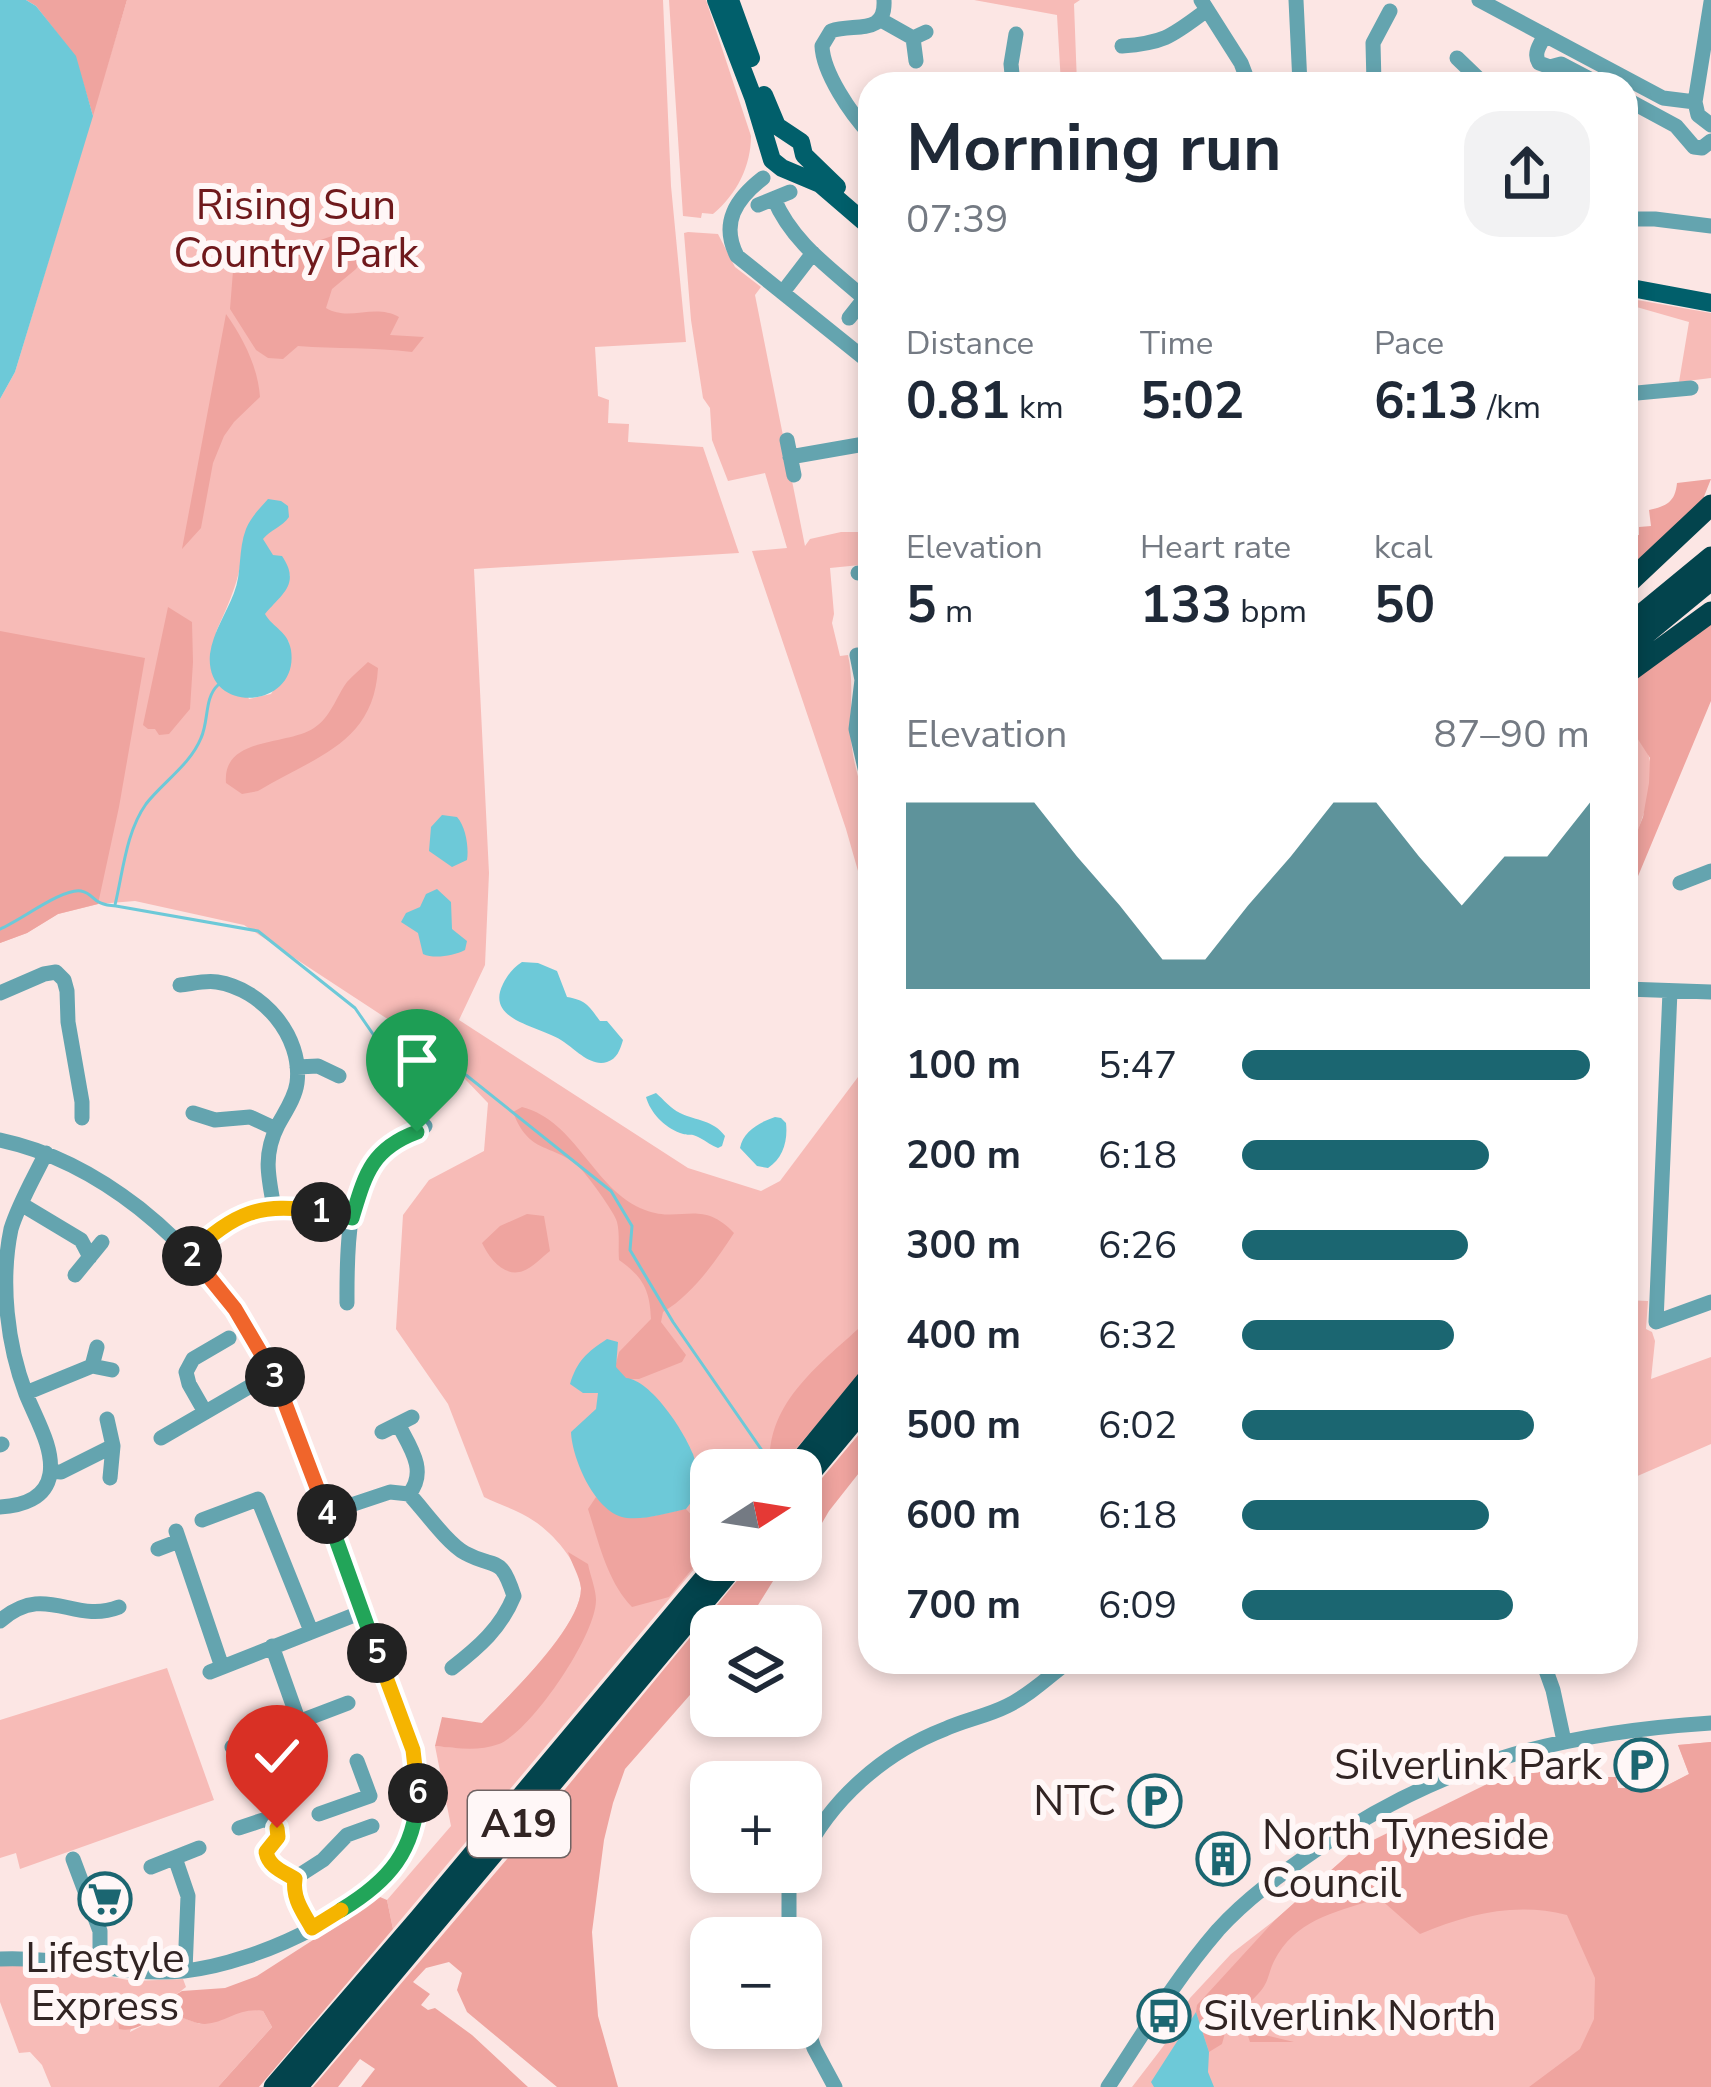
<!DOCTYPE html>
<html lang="en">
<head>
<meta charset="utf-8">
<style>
  :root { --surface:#fff; --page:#f2f2f3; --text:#1f2937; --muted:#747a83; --accent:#1b6671 }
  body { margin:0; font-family:"Nunito Sans",sans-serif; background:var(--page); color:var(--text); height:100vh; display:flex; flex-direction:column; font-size:45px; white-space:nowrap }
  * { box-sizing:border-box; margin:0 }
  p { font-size:39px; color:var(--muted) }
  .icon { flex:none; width:66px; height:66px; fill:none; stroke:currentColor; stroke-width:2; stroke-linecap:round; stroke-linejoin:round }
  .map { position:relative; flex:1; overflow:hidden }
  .panel { position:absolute; left:858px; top:72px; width:780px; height:1602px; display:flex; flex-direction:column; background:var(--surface); border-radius:36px; box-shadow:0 6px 18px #0003 }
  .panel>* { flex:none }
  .needle { width:78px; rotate:78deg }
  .fabs { position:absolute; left:690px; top:1449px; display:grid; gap:24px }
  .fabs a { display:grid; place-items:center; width:132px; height:132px; border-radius:24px; background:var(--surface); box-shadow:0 6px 18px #0003; font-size:60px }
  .pin { position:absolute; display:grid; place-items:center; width:102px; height:102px; color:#fff; margin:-123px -51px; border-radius:50% 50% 50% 0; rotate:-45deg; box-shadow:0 0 12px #0007 }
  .pin .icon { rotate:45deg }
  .km { position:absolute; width:60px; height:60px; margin:-30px; border-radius:50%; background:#222; color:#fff; font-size:33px; line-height:60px; text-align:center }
  .round { display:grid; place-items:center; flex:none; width:126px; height:126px; border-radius:36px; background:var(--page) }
  .head { display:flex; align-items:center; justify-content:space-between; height:204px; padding:0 48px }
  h1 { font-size:66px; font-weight:700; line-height:90px }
  .figures { display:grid; grid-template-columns:repeat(3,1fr); gap:18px; height:204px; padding:12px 48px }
  .figures div { display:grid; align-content:center }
  .figures b { font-size:51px; font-weight:700 }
  .figures small { font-size:33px; font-weight:400 }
  .figures p { font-size:33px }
  .chart { height:336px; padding:24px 48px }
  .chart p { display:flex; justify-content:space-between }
  .chart svg { width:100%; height:216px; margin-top:12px; fill:var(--accent); opacity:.7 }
  ul { padding:0 48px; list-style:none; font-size:39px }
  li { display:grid; grid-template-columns:192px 144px 1fr; align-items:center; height:90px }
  li i { height:30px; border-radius:15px; background:var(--accent) }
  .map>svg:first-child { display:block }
  .green { fill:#f7bbb7; fill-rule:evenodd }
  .forest { fill:#efa49f }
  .water { fill:#6dc9d8 }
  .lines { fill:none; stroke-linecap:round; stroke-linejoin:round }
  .stream { stroke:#6dc9d8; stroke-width:3 }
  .minor { stroke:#64a4af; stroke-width:15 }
  .major { stroke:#015f6b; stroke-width:18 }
  .highway { stroke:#03444d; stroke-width:21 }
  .split-1-casing { stroke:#fff; stroke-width:24 }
  .split-2-casing { stroke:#fff; stroke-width:24 }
  .split-3-casing { stroke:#fff; stroke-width:24 }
  .split-4-casing { stroke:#fff; stroke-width:24 }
  .split-5-casing { stroke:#fff; stroke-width:24 }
  .split-6-casing { stroke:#fff; stroke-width:24 }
  .split-7-casing { stroke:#fff; stroke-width:24 }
  .split-8-casing { stroke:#fff; stroke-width:24 }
  .split-1 { stroke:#22a559; stroke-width:15 }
  .split-2 { stroke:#f5b400; stroke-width:15 }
  .split-3 { stroke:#f0652b; stroke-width:15 }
  .split-4 { stroke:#f0652b; stroke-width:15 }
  .split-5 { stroke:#22a559; stroke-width:15 }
  .split-6 { stroke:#f5b400; stroke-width:15 }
  .split-7 { stroke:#22a559; stroke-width:15 }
  .split-8 { stroke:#f5b400; stroke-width:15 }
  .labels { text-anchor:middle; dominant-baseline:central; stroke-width:12; stroke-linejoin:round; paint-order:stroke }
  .shield { fill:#fff7f7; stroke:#6f6363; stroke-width:3 }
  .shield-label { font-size:39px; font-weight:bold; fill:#312423 }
  .park-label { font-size:42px; fill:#6f191c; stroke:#fff7f7 }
  .poi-label { font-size:42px; fill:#312423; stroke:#fff7f7; text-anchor:end }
</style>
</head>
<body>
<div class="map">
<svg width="1711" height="2087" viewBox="0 0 1711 2087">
  <rect width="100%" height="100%" fill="#fce6e4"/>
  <path class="green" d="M127,0H663L671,186L686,342L595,347L598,396L609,400L608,423L629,424L628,442L703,447L739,553L474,569L489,873L485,965L459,1020L688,1168L761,1191L780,1181L870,1061V1366L780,1470H711V1549L393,1929L387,1900L451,1826L435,1746L457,1748C487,1717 582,1631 581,1588C580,1564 554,1534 534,1521C520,1511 500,1505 484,1497L448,1404L396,1329L403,1215L429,1180L484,1151L488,1103L441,1054L244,925L135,901L98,904L58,914L27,933L0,943V399L15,372ZM243,539L290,575L288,583L282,585L255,619L289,642L291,662L271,694L249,699L216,632C230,601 243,573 243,539Z
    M669,0H706L751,136C751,166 737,194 713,214L702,213L701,218L683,216Z
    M974,0H1080L1074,4L1077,84H1061L1057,15Z
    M688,232L718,234L735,267L761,287L755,295L805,546L810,539L841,532H870V564L830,568L834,614L832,623L840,656L848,655C855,686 848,716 852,748C855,772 865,796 869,820C874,850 870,883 870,913L846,829L752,551L787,548L765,473L728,481L712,440L710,408L703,398L691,320L684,233Z
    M1626,298L1711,313V378L1679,382L1689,322L1626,304Z
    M1632,729C1637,737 1644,746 1648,754C1659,782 1638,833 1626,859V732Z
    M1626,1300L1648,1301L1646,1329L1652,1332L1655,1341L1651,1379L1711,1357V1444L1626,1481Z
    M167,1668L214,1800L20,1869L16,1853L0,1858V1720Z
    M1711,1742V2087H1132L1165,2044L1190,1998L1231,1954L1275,1920L1355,1849L1596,1755V1777H1616L1618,1788L1660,1789L1689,1774L1678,1745Z
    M0,1964L77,1970L133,1981L183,1979L186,1987C171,2000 155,2005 136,2010L130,2032L157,2018L173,2014L200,2024L251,2009L263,2011L272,2027L218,2087H51L42,2065L30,2052L19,2053L0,2002Z"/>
  <path class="forest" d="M26,0H127L93,116L75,56L36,6Z
    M335,235C349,237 359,243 364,256L356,269L332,289L326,308C349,322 374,303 399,317L390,335L424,337L412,352C374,347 336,349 298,346L283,359L268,358L256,350L230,309L233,271L243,242L268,246L280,239L306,245Z
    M226,314C243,338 258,367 260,397L234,422L224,436L213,463L201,528L182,549Z
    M1711,479L1703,499L1626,573V536L1639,535V527L1651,526L1649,510C1667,506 1675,502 1677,483Z
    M168,607L192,622L193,662L190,709L169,734L159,735L155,729H148L143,725Z
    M1711,618V701L1626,905V859L1643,817L1649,783L1650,758L1632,730L1626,732V683Z
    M0,631L145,658L119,807L98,904L58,914L27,933L0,943Z
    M368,662L378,668C374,745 313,757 258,791L242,794L226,783C222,736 287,746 314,728C331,717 336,697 347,682C353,675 361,669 368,662Z
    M522,1107C577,1121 593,1190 645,1210C681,1224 701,1198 734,1233C716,1261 692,1295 663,1312L661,1322L686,1355L682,1362L639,1379H626L615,1367L619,1352L651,1319C650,1290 643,1277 619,1260C618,1248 620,1234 617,1222C615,1213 586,1173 578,1166C552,1143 529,1155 513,1112Z
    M527,1214L544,1216L550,1251C542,1257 532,1268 523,1271C504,1278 489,1258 482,1243L500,1226Z
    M870,1318V1364L777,1470H762L770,1467C765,1400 826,1360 870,1318Z
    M870,1421V1459L829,1511L808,1547L801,1552V1503Z
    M596,1497C629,1528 644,1517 686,1509L699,1523L711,1517V1546L669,1597L632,1607C607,1581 599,1543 588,1509Z
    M568,1552L588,1564C590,1575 596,1589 596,1600C596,1636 531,1731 499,1744C477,1752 457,1748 435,1746L442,1717L482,1723C508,1697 582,1626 581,1588C580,1577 571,1562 568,1552Z
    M754,1560H789L783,1565L745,1626H711V1671L625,1769L613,1803L604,1840L592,1932L598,2016L618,2087H557L467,2012L457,1990L462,1973L449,1962L426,1968L413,1982L430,1994L421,2005L428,2010L435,2008L472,2035L528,2087H361L375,2069L360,2059L338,2087H313L524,1839Z
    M1711,1742V2087H1529L1580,2049L1594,2019L1595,1978L1567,1915C1514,1902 1469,1914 1420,1934L1379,1898C1341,1911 1301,1917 1278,1954C1264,1977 1274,1981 1249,2003L1256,2033L1294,2042H1250L1235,1997L1222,2044L1209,2052L1196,2012L1197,2005L1275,1920L1355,1849L1487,1784L1596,1755V1777H1616L1618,1788L1660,1789L1689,1774L1678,1745Z
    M380,1897L387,1900L393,1929L259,2087H218L272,2027L263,2011C239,2007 226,2023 205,2024C191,2024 180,2013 166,2016C148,2018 138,2033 119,2029L118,2021L136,2010L160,2004L182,1991L225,1988L257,1976Z"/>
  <path class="water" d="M0,0H26L36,6L76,56L93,116L15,372L0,399Z
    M268,499L281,501L288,506L289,517C282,527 270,530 263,539L273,555L282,556C301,584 282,594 265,614C273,628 288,631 291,650C300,710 204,716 210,654C213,632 226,614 234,593C242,573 238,549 246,529C251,517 260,508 268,499Z
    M442,815L457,817C466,827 469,848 467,860L452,867L429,851L431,827Z
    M437,889L451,902L452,929L467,941L465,950C453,956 434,959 423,954L418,933L401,922L406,913L420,907L426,894Z
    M522,962L538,963L557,971L567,997C586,1000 589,1006 600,1021H607L623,1040C620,1050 617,1059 607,1062C591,1067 576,1050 564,1042C543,1026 484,1022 503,984C508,974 513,968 522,962Z
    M656,1093C663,1099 671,1109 680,1113C697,1121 713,1120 725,1136L722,1146L718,1148C712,1146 706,1141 700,1138C689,1132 692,1137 680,1133C664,1127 650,1112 646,1097Z
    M775,1117L781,1118L786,1123C788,1141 783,1158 768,1168L757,1166L740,1148C743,1131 760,1122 775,1117Z
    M607,1339L618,1342L616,1367L626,1378C651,1380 684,1431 693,1454C697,1466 698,1480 699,1492L686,1509C667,1513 645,1520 627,1518C596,1515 572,1459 571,1432L596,1409L598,1393H583L570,1384C577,1361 587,1352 607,1339Z
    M1196,2012L1209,2052L1208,2072L1214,2087H1154L1151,2082Z"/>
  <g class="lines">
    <path class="stream" d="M115,905C123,872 126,832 146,804C163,782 190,765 201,738C209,721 204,698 218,685
      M0,929C20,921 62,888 81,891C96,894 91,905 116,906L258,931L355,1008L375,1037L409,1045L466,1075L611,1191L632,1226L630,1250L673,1322L763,1452"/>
    <path class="minor" d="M1201,0L1241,63L1249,84
      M1296,0L1300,84
      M1479,0L1663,98L1695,102
      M881,20L913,38
      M1545,35C1540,45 1533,53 1539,63L1550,67L1561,64L1599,84
      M1122,46C1166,43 1173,35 1207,10
      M1457,58L1484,84
      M916,61L913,38L926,32
      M1013,84L1011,64L1016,34
      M1258,84L1300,79
      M1374,84L1373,43L1390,11
      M1626,99L1676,126L1694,147L1702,148L1711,141
      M1695,102L1711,2
      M1695,102L1698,115L1711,125
      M870,134C851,114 823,73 822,46L831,31C855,23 886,36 884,0
      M763,178C736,199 720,223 737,256L870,363
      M774,199C792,242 830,268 864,298
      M758,205L790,192
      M1626,219H1655L1711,226
      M783,292L813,253
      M849,318L868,294
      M1626,394L1691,388
      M787,440L794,475
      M790,457L870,443
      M858,573H870
      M857,655L862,680L856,729L870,790
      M1680,883L1711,871
      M180,985C191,984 205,980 217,982C262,989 303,1036 297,1083C295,1098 285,1112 278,1125C263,1154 268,1176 274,1207
      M1626,989L1711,992
      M1670,991L1656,1322L1711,1302
      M0,993L44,974L56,972L64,980L67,991L68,1022L82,1102V1118
      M297,1067L318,1066L339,1076
      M193,1113L215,1120L250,1117L276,1129
      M0,1140C52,1151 98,1176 139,1208C256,1301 289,1407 337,1542C362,1612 388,1681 413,1750C418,1777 420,1805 412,1832C390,1906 255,1964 184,1971C122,1977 62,1956 0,1959
      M21,1204L81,1240L90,1257
      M191,1254C253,1197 273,1203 351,1218
      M75,1275L102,1242
      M347,1303C347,1255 345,1184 384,1149C397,1138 412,1135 425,1126
      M97,1347L92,1366L112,1370
      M26,1393L92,1366
      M205,1412L189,1384L186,1372L193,1359L229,1338
      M107,1419L113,1446L110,1478
      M398,1424C410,1447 428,1471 409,1494
      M382,1432L412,1417
      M161,1438L273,1373
      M0,1445L2,1444
      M51,1471L61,1472L113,1446
      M0,1507C21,1506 46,1499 50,1474C54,1448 36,1419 26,1394C7,1344 0,1282 11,1229C19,1203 34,1178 46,1153
      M327,1513L390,1492L409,1494C424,1510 447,1543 465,1553C496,1570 500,1553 514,1596C501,1628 479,1647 452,1668
      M202,1520L258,1499L311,1631
      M176,1531L222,1667
      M158,1549L179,1541
      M0,1621C46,1581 73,1625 119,1607
      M272,1646L299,1722
      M1543,1662L1553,1690L1564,1741
      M210,1672L362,1612
      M232,1747L348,1703
      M319,1814L370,1796L357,1761
      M239,1828L263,1820L271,1821L277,1828L278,1837L265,1852L268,1860L295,1878
      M175,1858L188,1896L185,1971
      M73,1859L100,1931V1968
      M801,1860C830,1800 883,1753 945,1729C965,1720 987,1716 1007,1706C1030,1695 1048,1677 1068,1662
      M151,1867L199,1848
      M312,1928C303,1911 292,1898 295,1878L323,1860L347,1835L372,1826
      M789,1938V1890L795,1872
      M801,2009L814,2048L835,2087
      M1108,2087C1145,2031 1174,1981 1218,1930C1246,1899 1282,1873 1317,1849C1444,1762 1559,1733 1711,1723"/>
    <path class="major" d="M716,0L753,97L772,160L782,168L820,184L870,227
      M730,0L751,58
      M764,95L777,126L801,142L804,155L837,187
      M1626,287L1711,303"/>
    <path class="highway" d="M1626,585L1711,505
      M1626,627L1711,557
      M1626,650L1711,580
      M1626,674L1711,612
      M793,1470L870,1376
      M801,1484L870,1401
      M274,2087L419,1919L720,1560
      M297,2087L739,1560"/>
  </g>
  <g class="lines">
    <g class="split-1-casing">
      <path id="split-1" d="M321,1212L352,1218C365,1175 371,1149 417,1132"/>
    </g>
    <g class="split-2-casing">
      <path id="split-2" d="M192,1256L190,1254C235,1213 259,1201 321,1212"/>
    </g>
    <g class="split-3-casing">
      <path id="split-3" d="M192,1256L235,1309L275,1377"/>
    </g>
    <g class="split-4-casing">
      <path id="split-4" d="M275,1377L327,1514"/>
    </g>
    <g class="split-5-casing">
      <path id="split-5" d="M327,1514L377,1653"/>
    </g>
    <g class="split-6-casing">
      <path id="split-6" d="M377,1653L413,1750L418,1793"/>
    </g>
    <g class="split-7-casing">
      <path id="split-7" d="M341,1910C389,1881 415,1851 418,1793"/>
    </g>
    <g class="split-8-casing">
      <path id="split-8" d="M277,1828L278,1837L266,1852C269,1867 282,1871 295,1879C292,1898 303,1912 312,1928L341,1910"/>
    </g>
    <use href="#split-1" class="split-1"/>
    <use href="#split-2" class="split-2"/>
    <use href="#split-3" class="split-3"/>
    <use href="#split-4" class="split-4"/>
    <use href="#split-5" class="split-5"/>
    <use href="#split-6" class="split-6"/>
    <use href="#split-7" class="split-7"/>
    <use href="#split-8" class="split-8"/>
  </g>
  <defs>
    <g id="parking-ring" transform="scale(2.7)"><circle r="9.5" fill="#fff7f7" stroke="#1b6671" stroke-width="1.5"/><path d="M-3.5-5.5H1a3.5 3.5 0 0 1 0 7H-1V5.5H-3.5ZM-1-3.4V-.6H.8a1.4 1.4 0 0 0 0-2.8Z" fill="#1b6671"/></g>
    <g id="building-ring" transform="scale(2.7)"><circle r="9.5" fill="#fff7f7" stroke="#1b6671" stroke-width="1.5"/><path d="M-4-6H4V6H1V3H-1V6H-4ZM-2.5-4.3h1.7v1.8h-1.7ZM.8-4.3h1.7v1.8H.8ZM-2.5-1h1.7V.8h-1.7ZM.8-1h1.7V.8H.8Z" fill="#1b6671"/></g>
    <g id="supermarket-ring" transform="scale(2.7)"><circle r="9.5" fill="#fff7f7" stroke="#1b6671" stroke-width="1.5"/><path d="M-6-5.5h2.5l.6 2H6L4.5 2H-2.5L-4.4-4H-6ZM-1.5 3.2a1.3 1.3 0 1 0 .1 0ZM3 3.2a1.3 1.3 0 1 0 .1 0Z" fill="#1b6671"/></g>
    <g id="bus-ring" transform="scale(2.7)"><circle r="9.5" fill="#fff7f7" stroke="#1b6671" stroke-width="1.5"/><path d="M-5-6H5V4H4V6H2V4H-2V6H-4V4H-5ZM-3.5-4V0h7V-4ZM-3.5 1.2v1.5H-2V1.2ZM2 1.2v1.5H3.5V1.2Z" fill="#1b6671"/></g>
  </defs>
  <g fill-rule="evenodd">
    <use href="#parking-ring" x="1641" y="1765"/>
    <use href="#parking-ring" x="1155" y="1801"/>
    <use href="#building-ring" x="1223" y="1859"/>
    <use href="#supermarket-ring" x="105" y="1899"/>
    <use href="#bus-ring" x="1164" y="2016"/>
  </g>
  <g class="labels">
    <rect class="shield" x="468" y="1791" width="102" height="66" rx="9"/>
    <g class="shield-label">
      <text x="519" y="1824">A19</text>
    </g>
    <g class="park-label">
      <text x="296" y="205">Rising Sun<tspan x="296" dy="48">Country Park</tspan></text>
    </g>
    <g class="poi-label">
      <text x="1602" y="1765">Silverlink Park</text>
      <text x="1116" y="1801">NTC</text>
      <text x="1262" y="1835" text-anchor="start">North Tyneside<tspan x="1262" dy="48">Council</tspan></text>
      <text x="105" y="1958" text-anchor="middle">Lifestyle<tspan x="105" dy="48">Express</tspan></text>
      <text x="1203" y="2016" text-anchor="start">Silverlink North</text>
    </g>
  </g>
</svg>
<div class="fabs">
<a><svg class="needle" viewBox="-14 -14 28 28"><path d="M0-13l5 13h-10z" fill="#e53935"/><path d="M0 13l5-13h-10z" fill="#747a83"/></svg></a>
<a><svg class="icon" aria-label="layers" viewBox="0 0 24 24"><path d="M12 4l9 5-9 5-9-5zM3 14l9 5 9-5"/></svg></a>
<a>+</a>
<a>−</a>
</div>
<div class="pin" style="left:417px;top:1132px;background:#1e9e55"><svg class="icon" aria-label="arrive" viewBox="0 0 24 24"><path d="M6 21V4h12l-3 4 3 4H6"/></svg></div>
<div class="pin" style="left:277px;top:1828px;background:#d93025"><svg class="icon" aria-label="check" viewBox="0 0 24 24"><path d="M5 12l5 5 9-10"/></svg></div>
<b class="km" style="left:321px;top:1212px">1</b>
<b class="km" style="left:192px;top:1256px">2</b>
<b class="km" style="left:275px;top:1377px">3</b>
<b class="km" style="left:327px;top:1514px">4</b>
<b class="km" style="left:377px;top:1653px">5</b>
<b class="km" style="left:418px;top:1793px">6</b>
<section class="panel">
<div class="head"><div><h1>Morning run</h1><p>07:39</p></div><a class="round"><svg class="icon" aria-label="share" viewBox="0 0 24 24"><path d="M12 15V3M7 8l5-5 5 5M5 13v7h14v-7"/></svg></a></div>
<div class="figures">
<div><p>Distance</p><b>0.81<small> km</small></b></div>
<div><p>Time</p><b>5:02</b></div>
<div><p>Pace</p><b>6:13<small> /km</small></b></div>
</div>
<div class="figures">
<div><p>Elevation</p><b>5<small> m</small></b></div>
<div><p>Heart rate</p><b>133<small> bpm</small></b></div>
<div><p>kcal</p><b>50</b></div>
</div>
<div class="chart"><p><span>Elevation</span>87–90 m</p>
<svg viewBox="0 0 160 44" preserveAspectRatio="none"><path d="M0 44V6L10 6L20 6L30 6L40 17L50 27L60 38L70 38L80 27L90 17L100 6L110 6L120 17L130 27L140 17L150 17L160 6V44z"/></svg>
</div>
<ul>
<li><b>100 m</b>5:47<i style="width:100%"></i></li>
<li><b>200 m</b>6:18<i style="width:71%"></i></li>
<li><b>300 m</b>6:26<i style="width:65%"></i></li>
<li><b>400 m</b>6:32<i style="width:61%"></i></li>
<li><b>500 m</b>6:02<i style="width:84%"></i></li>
<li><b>600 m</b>6:18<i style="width:71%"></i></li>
<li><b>700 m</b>6:09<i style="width:78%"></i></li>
</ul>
</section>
</div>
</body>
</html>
